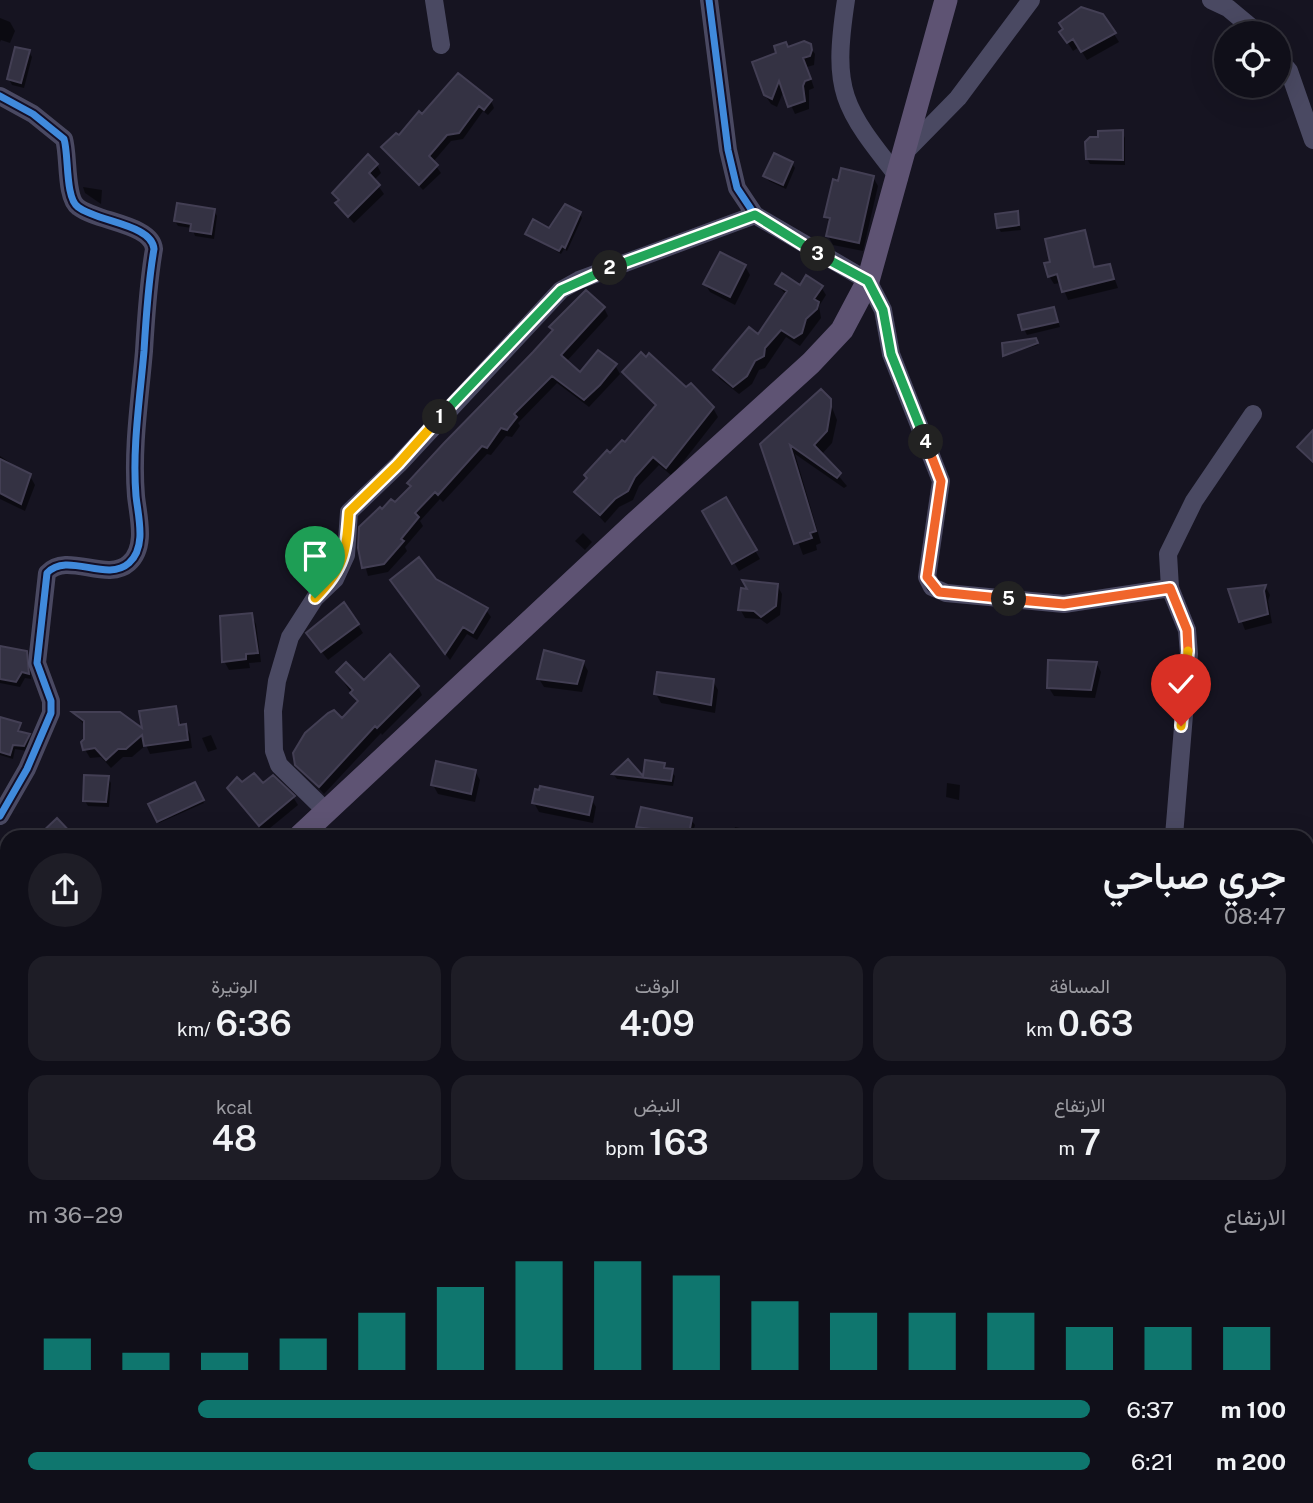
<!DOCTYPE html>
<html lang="ar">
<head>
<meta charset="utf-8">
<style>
  :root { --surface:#100f19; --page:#1e1d26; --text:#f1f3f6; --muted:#9c9ca2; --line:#302f38; --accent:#0f766e }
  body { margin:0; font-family:"Public Sans",Vazirmatn,sans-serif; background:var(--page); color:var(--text); direction:rtl; height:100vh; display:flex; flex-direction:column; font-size:26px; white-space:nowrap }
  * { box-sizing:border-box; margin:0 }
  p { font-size:23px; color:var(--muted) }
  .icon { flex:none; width:38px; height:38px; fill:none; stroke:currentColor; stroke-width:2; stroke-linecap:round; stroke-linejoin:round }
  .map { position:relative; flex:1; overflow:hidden; direction:ltr }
  .details { position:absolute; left:0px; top:830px; width:1314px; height:674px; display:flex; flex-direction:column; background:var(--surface); border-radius:21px 21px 0 0; box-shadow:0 7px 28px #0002,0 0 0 2px var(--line); direction:rtl }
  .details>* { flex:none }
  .controls { position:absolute; left:1214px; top:21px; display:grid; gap:14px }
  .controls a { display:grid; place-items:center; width:77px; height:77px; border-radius:50%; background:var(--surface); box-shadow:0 7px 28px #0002,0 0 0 2px var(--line); font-size:35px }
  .pin { position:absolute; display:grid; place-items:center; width:60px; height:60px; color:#fff; margin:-72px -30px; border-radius:50% 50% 50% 0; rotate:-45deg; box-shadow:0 0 7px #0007 }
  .pin .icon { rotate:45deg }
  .km { position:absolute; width:35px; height:35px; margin:-18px; border-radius:50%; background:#222; color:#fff; font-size:19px; line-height:35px; text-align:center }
  .round { display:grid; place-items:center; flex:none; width:74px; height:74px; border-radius:37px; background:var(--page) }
  .summary { display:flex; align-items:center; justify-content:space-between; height:119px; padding:0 28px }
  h1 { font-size:38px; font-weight:600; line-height:52px }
  .figures { display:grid; grid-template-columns:repeat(3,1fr); gap:10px; height:119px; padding:7px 28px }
  .figures div { display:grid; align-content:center; border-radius:18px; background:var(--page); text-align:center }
  .figures b { font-size:35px; font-weight:600 }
  .figures small { font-size:19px; font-weight:400 }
  .figures p { font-size:19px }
  .chart { height:196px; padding:14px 28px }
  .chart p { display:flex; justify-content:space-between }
  .chart svg { width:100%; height:126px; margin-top:7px; stroke:var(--accent); stroke-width:6 }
  ul { padding:0 28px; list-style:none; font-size:23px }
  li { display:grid; grid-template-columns:112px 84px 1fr; align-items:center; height:52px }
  li i { height:18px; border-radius:9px; background:var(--accent) }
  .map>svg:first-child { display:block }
  .shadow { fill:#0007 }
  .building { fill:#343243; stroke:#433f54; stroke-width:2 }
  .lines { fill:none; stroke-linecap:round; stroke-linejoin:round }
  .minor { stroke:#4a4962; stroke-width:18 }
  .major { stroke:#5e5373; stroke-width:23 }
  .highway { stroke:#67516a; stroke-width:26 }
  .cycleway-casing { stroke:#130f26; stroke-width:11 }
  .cycleway { stroke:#408adc; stroke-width:7 }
  .split-1-casing { stroke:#fff; stroke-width:14 }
  .split-2-casing { stroke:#fff; stroke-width:14 }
  .split-3-casing { stroke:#fff; stroke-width:14 }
  .split-4-casing { stroke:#fff; stroke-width:14 }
  .split-5-casing { stroke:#fff; stroke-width:14 }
  .split-6-casing { stroke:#fff; stroke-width:14 }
  .split-7-casing { stroke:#fff; stroke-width:14 }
  .split-1 { stroke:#f5b400; stroke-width:9 }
  .split-2 { stroke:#22a559; stroke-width:9 }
  .split-3 { stroke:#22a559; stroke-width:9 }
  .split-4 { stroke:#22a559; stroke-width:9 }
  .split-5 { stroke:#f0652b; stroke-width:9 }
  .split-6 { stroke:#f0652b; stroke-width:9 }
  .split-7 { stroke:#f5b400; stroke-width:9 }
</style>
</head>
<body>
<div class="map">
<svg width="1313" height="1503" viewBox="0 0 1313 1503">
  <rect width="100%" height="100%" fill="#161421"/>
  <path class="shadow" d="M0,18L10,22L15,31L10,43L1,40L0,42Z
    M1061,32L1114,34L1119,42L1087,60L1079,47L1073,51Z
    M809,45L815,54L814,65L807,67L814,88L809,90V109L795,114L784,90L777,107L771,104L765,95L788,49Z
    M29,52L32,57L24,88L12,85L9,79Z
    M491,101L494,108L488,115L483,111L463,139L451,141L433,162L441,173L423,190L383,148L422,116Z
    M1122,132L1125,138V165L1090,164L1087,159Z
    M792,163L795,168L786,189L769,181L765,176Z
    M377,165L381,173L374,180L384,194L354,223L342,211L334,193Z
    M873,177L878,186L863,251L833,245L828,236L830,224L826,217Z
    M83,187L102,190L101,204L85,193Z
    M214,211L217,216L214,239L195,236L192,228L178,226L175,221Z
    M1017,213L1021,230L1001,232L998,227Z
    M580,214L582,218L567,251L564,249L561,254L527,234L550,230Z
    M1084,232L1096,269L1110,266L1118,288L1068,300L1061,283L1054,284L1049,276L1053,263Z
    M745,266L750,275L735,305L710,292L705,284Z
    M777,284L821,287L826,295L819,306L821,318L800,346L786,337L765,368L759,370L752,384L739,394L720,379L715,371L759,337L786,295Z
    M604,308L608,316L566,362L580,375L615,365L620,374L589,407L557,383L518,423L520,426L512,437L506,436L491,455L487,454L443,502L440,499L420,521L423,526L405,547L407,551L388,572L368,576L360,548L382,512L395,505L554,332L552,328Z
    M1054,309L1060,327L1027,335L1024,329Z
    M1037,342L1038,345L1004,355Z
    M624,372L686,390L713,408L718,417L672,476L659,465L639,486L633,500L619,507L605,523L577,492L657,407Z
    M829,400L837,420L832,443L821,455L847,486L844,488L795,454L821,543L816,545L817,550L803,555L762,445Z
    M0,456L30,476L35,485L25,511L0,499Z
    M726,500L760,559L739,571L704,512Z
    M583,533L592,542L585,550L575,541Z
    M435,581L486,610L491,617L477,640L467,634L450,660L396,588Z
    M777,585L782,594L780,615L767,624L760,619L745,618L740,609L750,591Z
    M1265,586L1270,595L1268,601L1272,623L1245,630L1230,591Z
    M351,614L363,633L328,660L308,634Z
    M251,615L256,624L261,662L249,663L250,668L229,670L224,661Z
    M0,647L26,653L29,659L31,679L25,678L20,687L0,683Z
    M583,662L588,671L582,692L544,687L539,679Z
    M1096,663L1101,672L1095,698L1054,696L1049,688Z
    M338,673L364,682L418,687L422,695L382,735L381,733L324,794L297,764L357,702Z
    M713,681L718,690L715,713L661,703L656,694Z
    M175,708L182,726H185L190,734L192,748L150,754L146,745L132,757H123L111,768L101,757L90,758L83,746L85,726L75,714L144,732Z
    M0,719L19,725L21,734L31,741L27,751L15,749L13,759L0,755Z
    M211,735L217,749L208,752L202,738Z
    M628,761L645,780L647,762L664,765L675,776L673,786L617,779L614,775Z
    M475,771L480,780L475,802L438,794L433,785Z
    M108,778L111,783L109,807L88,806L85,801Z
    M947,783L960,785L959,800L946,797Z
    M195,784L204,803L159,823L151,805Z
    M242,785L263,786L293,797L298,805L264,833L229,788Z
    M591,799L596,807L593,823L539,812L534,803Z
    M691,820L695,825L692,836L641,832L638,827Z
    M735,827L776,836H732Z
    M7,945V999L0,1000V947Z
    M0,1087H7V1120L0,1119Z
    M0,1403L5,1408L7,1436L0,1437Z"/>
  <path class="building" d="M1081,7L1103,14L1116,33L1081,52L1073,39L1067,43L1059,32L1063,29L1059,23Z
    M804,41L811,44L812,50L810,56L803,58L811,79L805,81L803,86L805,101L788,107L779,81L772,99L764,95L752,62L776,53L774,46L786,42L788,47Z
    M15,47L30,50L21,83L7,79Z
    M458,73L492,100L484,110L479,106L459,133L447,135L429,156L438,165L419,185L381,147L396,133L399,135L419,111L422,114Z
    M1123,130V160L1086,159L1085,142L1090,137H1098V131Z
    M774,153L793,162L783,185L763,176Z
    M368,154L378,164L369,173L380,185L348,217L335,203L339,200L332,193Z
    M841,168L874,176L859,243L826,236L830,218L824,217L833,179L838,181Z
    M177,203L215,209L211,234L190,231L191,224L174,221Z
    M565,204L581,212L565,248L562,246L559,251L525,234L533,219L549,228Z
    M1018,211L1019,225L997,228L995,214Z
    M1085,230L1094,267L1110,264L1114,279L1062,292L1057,274L1048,277L1044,263L1050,262L1045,239Z
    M720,252L746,265L730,297L703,284Z
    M782,273L800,285L806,275L823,286L814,299L819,302L817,309L806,319L802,333L794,338L781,330L765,348L764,356L755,361L747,376L733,387L713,370L749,327L758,334L787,291L775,284Z
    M586,290L605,307L561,355L580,372L598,350L617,364L600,385L584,400L552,376L514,414L517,417L507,430L501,428L487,448L482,446L438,495L435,492L415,513L419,517L401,539L404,541L384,564L362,568L358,548L359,527L380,507L382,509L391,499L395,502L411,486L407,483L444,443L533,352L553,330L549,327Z
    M1054,307L1058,322L1022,330L1018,315Z
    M1036,338L1038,343L1003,356L1002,343Z
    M641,352L646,357L649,353L686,387L691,383L714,407L666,468L653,457L635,477L628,491L615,499L600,515L574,492L587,478L584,475L607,450L610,453L622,440L625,442L656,405L622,372Z
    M821,389L831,399V407L827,431L814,445L841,473L837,478L790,445L816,531L810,533L812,538L794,544L760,444Z
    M1313,430V462L1297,447Z
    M0,459L31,474L21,504L0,493Z
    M726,497L757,550L732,564L702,511Z
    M419,557L436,579L488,608L473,633L463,627L445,654L390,580Z
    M742,580L778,584L776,606L761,617L754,611L738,610L741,588L747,589Z
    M1266,585L1264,591L1268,614L1239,622L1228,589Z
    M344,602L359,624L321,652L306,633Z
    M252,613L258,653L246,654V659L222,662L220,616Z
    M0,646L27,651L29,674L22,672L16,682L0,679Z
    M544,650L584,661L577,684L537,679Z
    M390,654L419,686L377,728L375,726L319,787L295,765L293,753L305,733L328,713L334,710L342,718L358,701L350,693L353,690L336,672L346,662L364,680Z
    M1048,660L1097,662L1091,690L1047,688Z
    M657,672L714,679L711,705L654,694Z
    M176,706L179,725L186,724L188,740L144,746L142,735L126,749H118L106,760L95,748L83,750L81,742L84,739V721L72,712H120L142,728L139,711Z
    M0,717L21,723L18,731L30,734L24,746L13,745L10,755L0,752Z
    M628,759L643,776L645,760L665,763L664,768L673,769L671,781L612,774Z
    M436,761L476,770L471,794L431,785Z
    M254,773L263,783L273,775L295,796L259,826L227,788L237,777L242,782Z
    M84,775L109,776L106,802L83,801Z
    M195,782L204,800L157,822L148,804Z
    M540,786L593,797L589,815L532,803L535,789L539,790Z
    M641,807L692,818L689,834L636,827Z
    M57,818L74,836H38Z"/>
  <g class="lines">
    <path class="minor" d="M434,0L441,45
      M709,0L728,150L737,188L755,215L868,281L883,310L891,354L941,481L927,577L932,587L946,593L1064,604L1170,588
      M846,0C832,92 842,106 899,178
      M1211,0L1228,8L1258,33
      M1279,59L1289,71L1313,140
      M0,96L33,114L64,139C69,155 65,198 78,207C97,222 152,224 154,249C148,283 146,317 144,351C140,398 132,448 136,496C138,516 147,547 129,563C107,583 67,551 47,573L37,663L51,701V713L27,769L0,816
      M907,150L958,98L1031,0
      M327,812L279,765L274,751L273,711L277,681L290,637L315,598L335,579L346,555L349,512L399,464L561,290L579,280L755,215
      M1174,836L1189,654L1187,630L1170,588L1168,554L1194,501L1253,414
      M0,882L7,885
      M1307,1036L1313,1032
      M0,1142L7,1144
      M366,1496L373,1503
      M78,1503L97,1496"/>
    <path class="major" d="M300,836L634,524L811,363L842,330L868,281L946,0"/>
    <path class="highway" d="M0,1028H7
      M0,1053L7,1054
      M1307,1307L1313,1310
      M1307,1336L1313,1340"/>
    <g class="cycleway-casing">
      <path id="cycleway" d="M709,0L728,150L737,188L755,215L868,281L883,310L891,354L941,481L927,577L932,587L946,593L1064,604L1170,588
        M0,96L33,114L64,139C69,155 65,198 78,207C97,222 152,224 154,249C148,283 146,317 144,351C140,398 132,448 136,496C138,516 147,547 129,563C107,583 67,551 47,573L37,663L51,701V713L27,769L0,816"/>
    </g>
    <use href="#cycleway" class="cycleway"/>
  </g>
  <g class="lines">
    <g class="split-1-casing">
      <path id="split-1" d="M315,598C345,568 346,552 349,512L398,464L440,417"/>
    </g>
    <g class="split-2-casing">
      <path id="split-2" d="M440,417L561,290L610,268"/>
    </g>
    <g class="split-3-casing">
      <path id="split-3" d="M610,268L755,215L818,254"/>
    </g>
    <g class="split-4-casing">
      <path id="split-4" d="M818,254L868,281L883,310L891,354L926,442"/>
    </g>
    <g class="split-5-casing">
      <path id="split-5" d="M926,442L941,481L927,577L939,592L1009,599"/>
    </g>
    <g class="split-6-casing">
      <path id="split-6" d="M1009,599L1064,604L1170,588L1187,630L1188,651"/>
    </g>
    <g class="split-7-casing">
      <path id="split-7" d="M1181,726L1188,651"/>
    </g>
    <use href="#split-1" class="split-1"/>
    <use href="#split-2" class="split-2"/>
    <use href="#split-3" class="split-3"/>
    <use href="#split-4" class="split-4"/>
    <use href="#split-5" class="split-5"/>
    <use href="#split-6" class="split-6"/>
    <use href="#split-7" class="split-7"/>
  </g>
</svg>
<div class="controls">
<a><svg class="icon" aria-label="locate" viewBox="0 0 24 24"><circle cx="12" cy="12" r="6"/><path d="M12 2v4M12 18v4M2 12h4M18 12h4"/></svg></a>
</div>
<div class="pin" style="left:315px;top:598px;background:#1e9e55"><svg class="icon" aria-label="arrive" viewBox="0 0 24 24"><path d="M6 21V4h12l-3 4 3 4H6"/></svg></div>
<div class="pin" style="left:1181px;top:726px;background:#d93025"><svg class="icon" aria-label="check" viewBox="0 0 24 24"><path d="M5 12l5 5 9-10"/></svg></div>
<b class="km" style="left:440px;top:417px">1</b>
<b class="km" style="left:610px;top:268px">2</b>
<b class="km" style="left:818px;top:254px">3</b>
<b class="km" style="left:926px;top:442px">4</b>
<b class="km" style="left:1009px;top:599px">5</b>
<section class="details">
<div class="summary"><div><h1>جري صباحي</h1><p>08:47</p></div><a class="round"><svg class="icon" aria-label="share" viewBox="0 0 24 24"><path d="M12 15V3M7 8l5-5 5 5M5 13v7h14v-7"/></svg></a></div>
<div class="figures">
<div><p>المسافة</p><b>0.63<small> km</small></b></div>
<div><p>الوقت</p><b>4:09</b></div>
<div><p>الوتيرة</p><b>6:36<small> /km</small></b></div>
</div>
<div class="figures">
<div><p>الارتفاع</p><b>7<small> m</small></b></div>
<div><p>النبض</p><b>163<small> bpm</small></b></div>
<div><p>kcal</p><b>48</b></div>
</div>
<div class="chart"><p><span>الارتفاع</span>29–36 m</p>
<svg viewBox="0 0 160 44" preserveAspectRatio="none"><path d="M5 44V33M15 44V38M25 44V38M35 44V33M45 44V24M55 44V15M65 44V6M75 44V6M85 44V11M95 44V20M105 44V24M115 44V24M125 44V24M135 44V29M145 44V29M155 44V29"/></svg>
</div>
<ul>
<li><b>100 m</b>6:37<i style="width:84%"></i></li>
<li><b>200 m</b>6:21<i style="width:100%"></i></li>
</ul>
</section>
</div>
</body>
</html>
